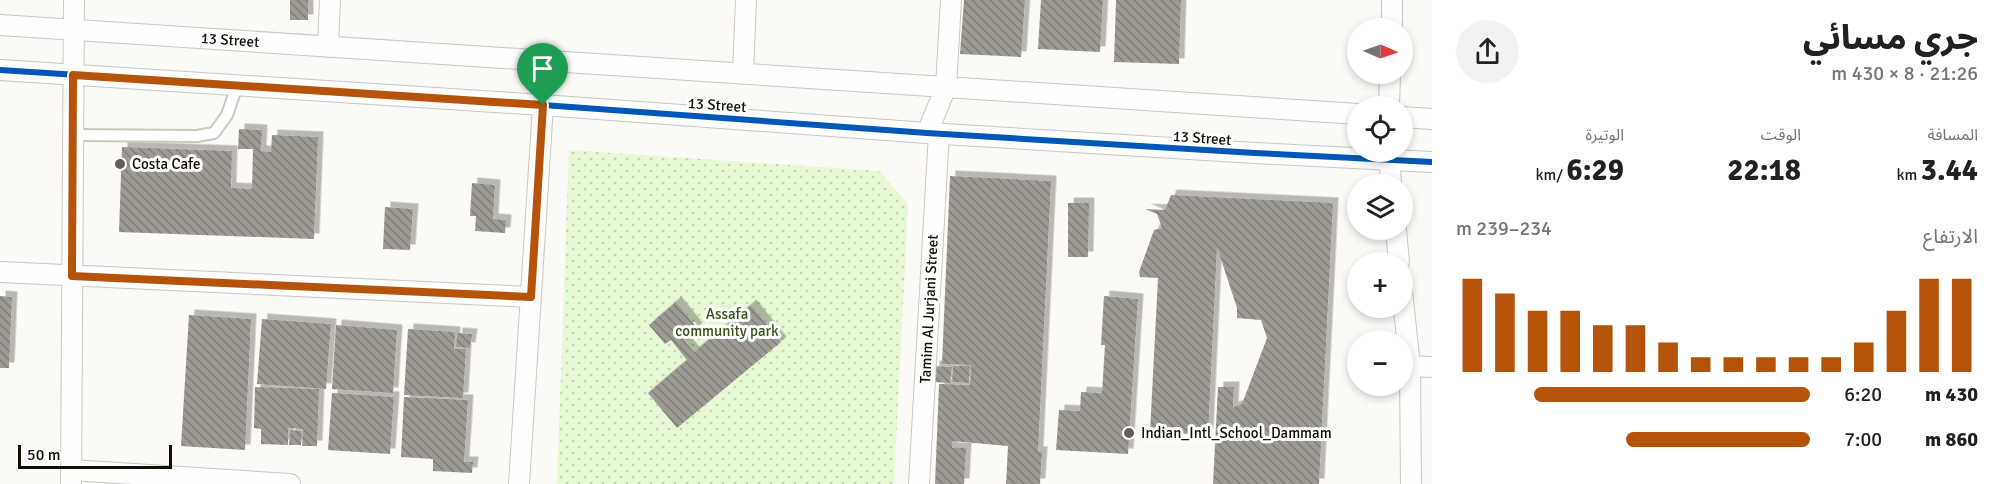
<!DOCTYPE html>
<html lang="ar">
<head>
<meta charset="utf-8">
<style>
  :root { --surface:#fff; --page:#f2f2f2; --text:#202124; --muted:#757577; --accent:#b45309 }
  body { margin:0; font-family:Signika,"Noto Sans Arabic",sans-serif; background:var(--page); color:var(--text); direction:rtl; height:100vh; display:flex; flex-direction:column; font-size:22px; white-space:nowrap }
  * { box-sizing:border-box; margin:0 }
  p { font-size:20px; color:var(--muted) }
  .icon { flex:none; width:33px; height:33px; fill:none; stroke:currentColor; stroke-width:2; stroke-linecap:round; stroke-linejoin:round }
  .map { position:relative; flex:1; overflow:hidden; direction:ltr }
  .panel { display:flex; flex-direction:column; background:var(--surface); width:570px }
  .panel>* { flex:none }
  .needle { width:39px; rotate:92deg }
  .tools { position:absolute; left:1347px; top:18px; display:grid; gap:12px }
  .tools a { display:grid; place-items:center; width:66px; height:66px; border-radius:50%; background:var(--surface); box-shadow:0 3px 9px #0003; font-size:30px }
  .scale { position:absolute; left:18px; bottom:15px; width:154px; box-sizing:border-box; padding-left:6px; border:3px solid #110d03; border-top:0; font-size:16px; line-height:21px; white-space:nowrap; color:#110d03; -webkit-text-stroke:4px #fff; paint-order:stroke }
  .pin { position:absolute; display:grid; place-items:center; width:51px; height:51px; color:#fff; margin:-62px -26px; border-radius:50% 50% 50% 0; rotate:-45deg; box-shadow:0 0 6px #0007 }
  .pin .icon { rotate:45deg }
  .round { display:grid; place-items:center; flex:none; width:63px; height:63px; border-radius:32px; background:var(--page) }
  .headline { display:flex; align-items:center; justify-content:space-between; height:102px; padding:0 24px }
  h1 { font-size:33px; font-weight:800; line-height:45px }
  .figures { display:grid; grid-template-columns:repeat(3,1fr); gap:9px; height:102px; padding:6px 24px }
  .figures div { display:grid; align-content:center }
  .figures b { font-size:30px; font-weight:800 }
  .figures small { font-size:16px; font-weight:400 }
  .figures p { font-size:16px }
  .chart { height:168px; padding:12px 24px }
  .chart p { display:flex; justify-content:space-between }
  .chart svg { width:100%; height:108px; margin-top:6px; stroke:var(--accent); stroke-width:6 }
  ul { padding:0 24px; list-style:none; font-size:20px }
  li { display:grid; grid-template-columns:96px 72px 1fr; align-items:center; height:45px }
  li i { height:15px; border-radius:8px; background:var(--accent) }
  main { display:flex; flex:1; min-height:0 }
  .map>svg:first-child { display:block }
  .green { fill:url(#green-dots) }
  .building { fill:url(#building-back-hatch); filter:url(#shadow) }
  .lines { fill:none; stroke-linecap:round; stroke-linejoin:round }
  .service-casing { stroke:#cac7c0; stroke-width:14 }
  .minor-casing { stroke:#cac7c0; stroke-width:22 }
  .service { stroke:#fefefe; stroke-width:10 }
  .minor { stroke:#fefefe; stroke-width:20 }
  .cycleway-casing { stroke:#fff; stroke-width:10 }
  .cycleway { stroke:#0057b8; stroke-width:6 }
  .route-casing { stroke:#fff; stroke-width:12 }
  .route { stroke:#b45309; stroke-width:8 }
  .poi-dot { fill:#636058; stroke:#fff; stroke-width:2 }
  .labels { text-anchor:middle; dominant-baseline:central; stroke-width:6; stroke-linejoin:round; paint-order:stroke }
  .street-label { font-size:15px; fill:#110d03; stroke:#fff }
  .poi-label { font-size:15px; fill:#110d03; stroke:#fff; text-anchor:start }
  .park-label { font-size:15px; fill:#375314; stroke:#fff }
</style>
</head>
<body>
<main>
<section class="panel">
<div class="headline"><div><h1>جري مسائي</h1><p>21:26 · 8 × 430 m</p></div><a class="round"><svg class="icon" aria-label="share" viewBox="0 0 24 24"><path d="M12 15V3M7 8l5-5 5 5M5 13v7h14v-7"/></svg></a></div>
<div class="figures">
<div><p>المسافة</p><b>3.44<small> km</small></b></div>
<div><p>الوقت</p><b>22:18</b></div>
<div><p>الوتيرة</p><b>6:29<small> /km</small></b></div>
</div>
<div class="chart"><p><span>الارتفاع</span>234–239 m</p>
<svg viewBox="0 0 160 44" preserveAspectRatio="none"><path d="M5 44V6M15 44V12M25 44V19M35 44V19M45 44V25M55 44V25M65 44V32M75 44V38M85 44V38M95 44V38M105 44V38M115 44V38M125 44V32M135 44V19M145 44V6M155 44V6"/></svg>
</div>
<ul>
<li><b>430 m</b>6:20<i style="width:78%"></i></li>
<li><b>860 m</b>7:00<i style="width:52%"></i></li>
</ul>
</section>
<div class="map">
<svg width="1432" height="484" viewBox="0 0 1432 484">
  <defs>
    <pattern id="green-dots" width="8" height="8" patternUnits="userSpaceOnUse" patternTransform="scale(1.5)"><rect width="8" height="8" fill="#e7f8d5"/><path d="M2 2h.1M6 6h.1" fill="none" stroke="#c5d3b5" stroke-width="1.8" stroke-linecap="round"/></pattern>
    <pattern id="building-back-hatch" width="6" height="6" patternUnits="userSpaceOnUse" patternTransform="scale(1.5)"><rect width="6" height="6" fill="#9e9b94"/><path d="M-1 5l2 2M0 0l6 6M5-1l2 2" fill="none" stroke="#7f7d77"/></pattern>
    <filter id="shadow"><feDropShadow dx="5.5" dy="-5.5" stdDeviation="0" flood-color="#0004"/></filter>
  </defs>
  <rect width="100%" height="100%" fill="#fbfaf6"/>
  <path class="green" d="M569,150L879,171L908,204L894,484H557Z"/>
  <path class="building" d="M290,0H308V20H290Z
    M964,0H1025L1021,57L960,54Z
    M1041,0H1103L1100,52L1038,49Z
    M1116,0H1181L1179,64L1114,62Z
    M239,129L262,130L261,151L271,152L272,135L318,137L314,239L119,232L122,147L232,151L231,188L252,189L253,149H238Z
    M950,176L1051,181L1038,452H1042L1040,484H1006L1008,446L952,441V448H966L964,484H935L939,384L970,385L971,365L942,364Z
    M472,183L495,185L493,219L506,220L505,233L475,231L476,216H470Z
    M1171,195L1333,203L1319,484H1213L1218,387H1234L1233,407L1242,404L1267,338L1261,320L1237,318V308L1217,247L1208,435L1150,432L1158,278L1140,277L1139,272L1154,230L1162,228L1157,214L1145,209L1165,210Z
    M1068,203H1089L1088,257H1068Z
    M385,207L413,209L410,250L383,249Z
    M0,296L12,297L9,368H0Z
    M1104,296L1138,299L1128,454L1056,450L1059,410L1080,411L1081,392L1102,393L1105,345H1101Z
    M676,302L697,328L693,332L689,327L679,334L694,352L751,305L781,342L677,428L648,393L687,360L671,340L665,344L649,325Z
    M189,315L251,319L245,450L181,446Z
    M262,319L331,324L326,389L257,384Z
    M336,325L397,330L393,393L332,389Z
    M408,329L455,332L454,349H466L463,398L404,395Z
    M457,333L472,334L470,348L456,347Z
    M934,366L952,367L950,383L933,382Z
    M953,366H970L969,383L952,382Z
    M255,387L319,389L317,446H302L303,429L288,428V445L261,444V429L254,428Z
    M332,393L394,397L390,454L328,450Z
    M404,397L468,400L464,462H473L472,473L433,471V459L401,457Z
    M290,430L302,431L301,445H289Z"/>
  <g class="lines">
    <g class="service-casing">
      <path id="service" d="M73,135L197,136L214,133L227,115L237,86"/>
    </g>
    <g class="minor-casing">
      <path id="minor" d="M0,25L1358,114
        M1392,28V0
        M328,47L330,0
        M0,70L543,105L927,133L1255,153L1432,162
        M743,74L746,0
        M1389,106L1390,74
        M1402,117L1432,119
        M927,133L946,87L951,0
        M1389,152L1391,184
        M1396,230L1399,262
        M0,272L531,297
        M1402,291L1410,366L1411,484
        M1410,366L1432,367
        M71,470L290,484
        M71,484L74,0
        M519,484L543,105
        M919,484L939,133"/>
    </g>
    <use href="#service" class="service"/>
    <use href="#minor" class="minor"/>
    <g class="cycleway-casing">
      <path id="cycleway" d="M0,70L543,105L927,133L1255,153L1432,162"/>
    </g>
    <use href="#cycleway" class="cycleway"/>
  </g>
  <g class="lines">
    <g class="route-casing">
      <path id="route" d="M73,75L543,105L531,297L72,276Z"/>
    </g>
    <use href="#route" class="route"/>
  </g>
  <g class="poi-dot">
    <circle cx="120" cy="164" r="6"/>
    <circle cx="1129" cy="433" r="6"/>
  </g>
  <g class="labels">
    <g class="street-label">
      <text transform="translate(230 40) rotate(4)">13 Street</text>
      <text transform="translate(717 105) rotate(4)">13 Street</text>
      <text transform="translate(1202 138) rotate(4)">13 Street</text>
      <text transform="translate(929 309) rotate(-87)">Tamim Al Jurjani Street</text>
    </g>
    <g class="poi-label">
      <text x="132" y="164">Costa Cafe</text>
      <text x="1141" y="433">Indian_Intl_School_Dammam</text>
    </g>
    <g class="park-label">
      <text x="727" y="314">Assafa<tspan x="727" dy="17">community park</tspan></text>
    </g>
  </g>
</svg>
<div class="tools">
<a><svg class="needle" viewBox="-14 -14 28 28"><path d="M0-13l5 13h-10z" fill="#e53935"/><path d="M0 13l5-13h-10z" fill="#757577"/></svg></a>
<a><svg class="icon" aria-label="locate" viewBox="0 0 24 24"><circle cx="12" cy="12" r="6"/><path d="M12 2v4M12 18v4M2 12h4M18 12h4"/></svg></a>
<a><svg class="icon" aria-label="layers" viewBox="0 0 24 24"><path d="M12 4l9 5-9 5-9-5zM3 14l9 5 9-5"/></svg></a>
<a>+</a>
<a>−</a>
</div>
<div class="scale">50 m</div>
<div class="pin" style="left:543px;top:105px;background:#1e9e55"><svg class="icon" aria-label="arrive" viewBox="0 0 24 24"><path d="M6 21V4h12l-3 4 3 4H6"/></svg></div>
</div>
</main>
</body>
</html>
